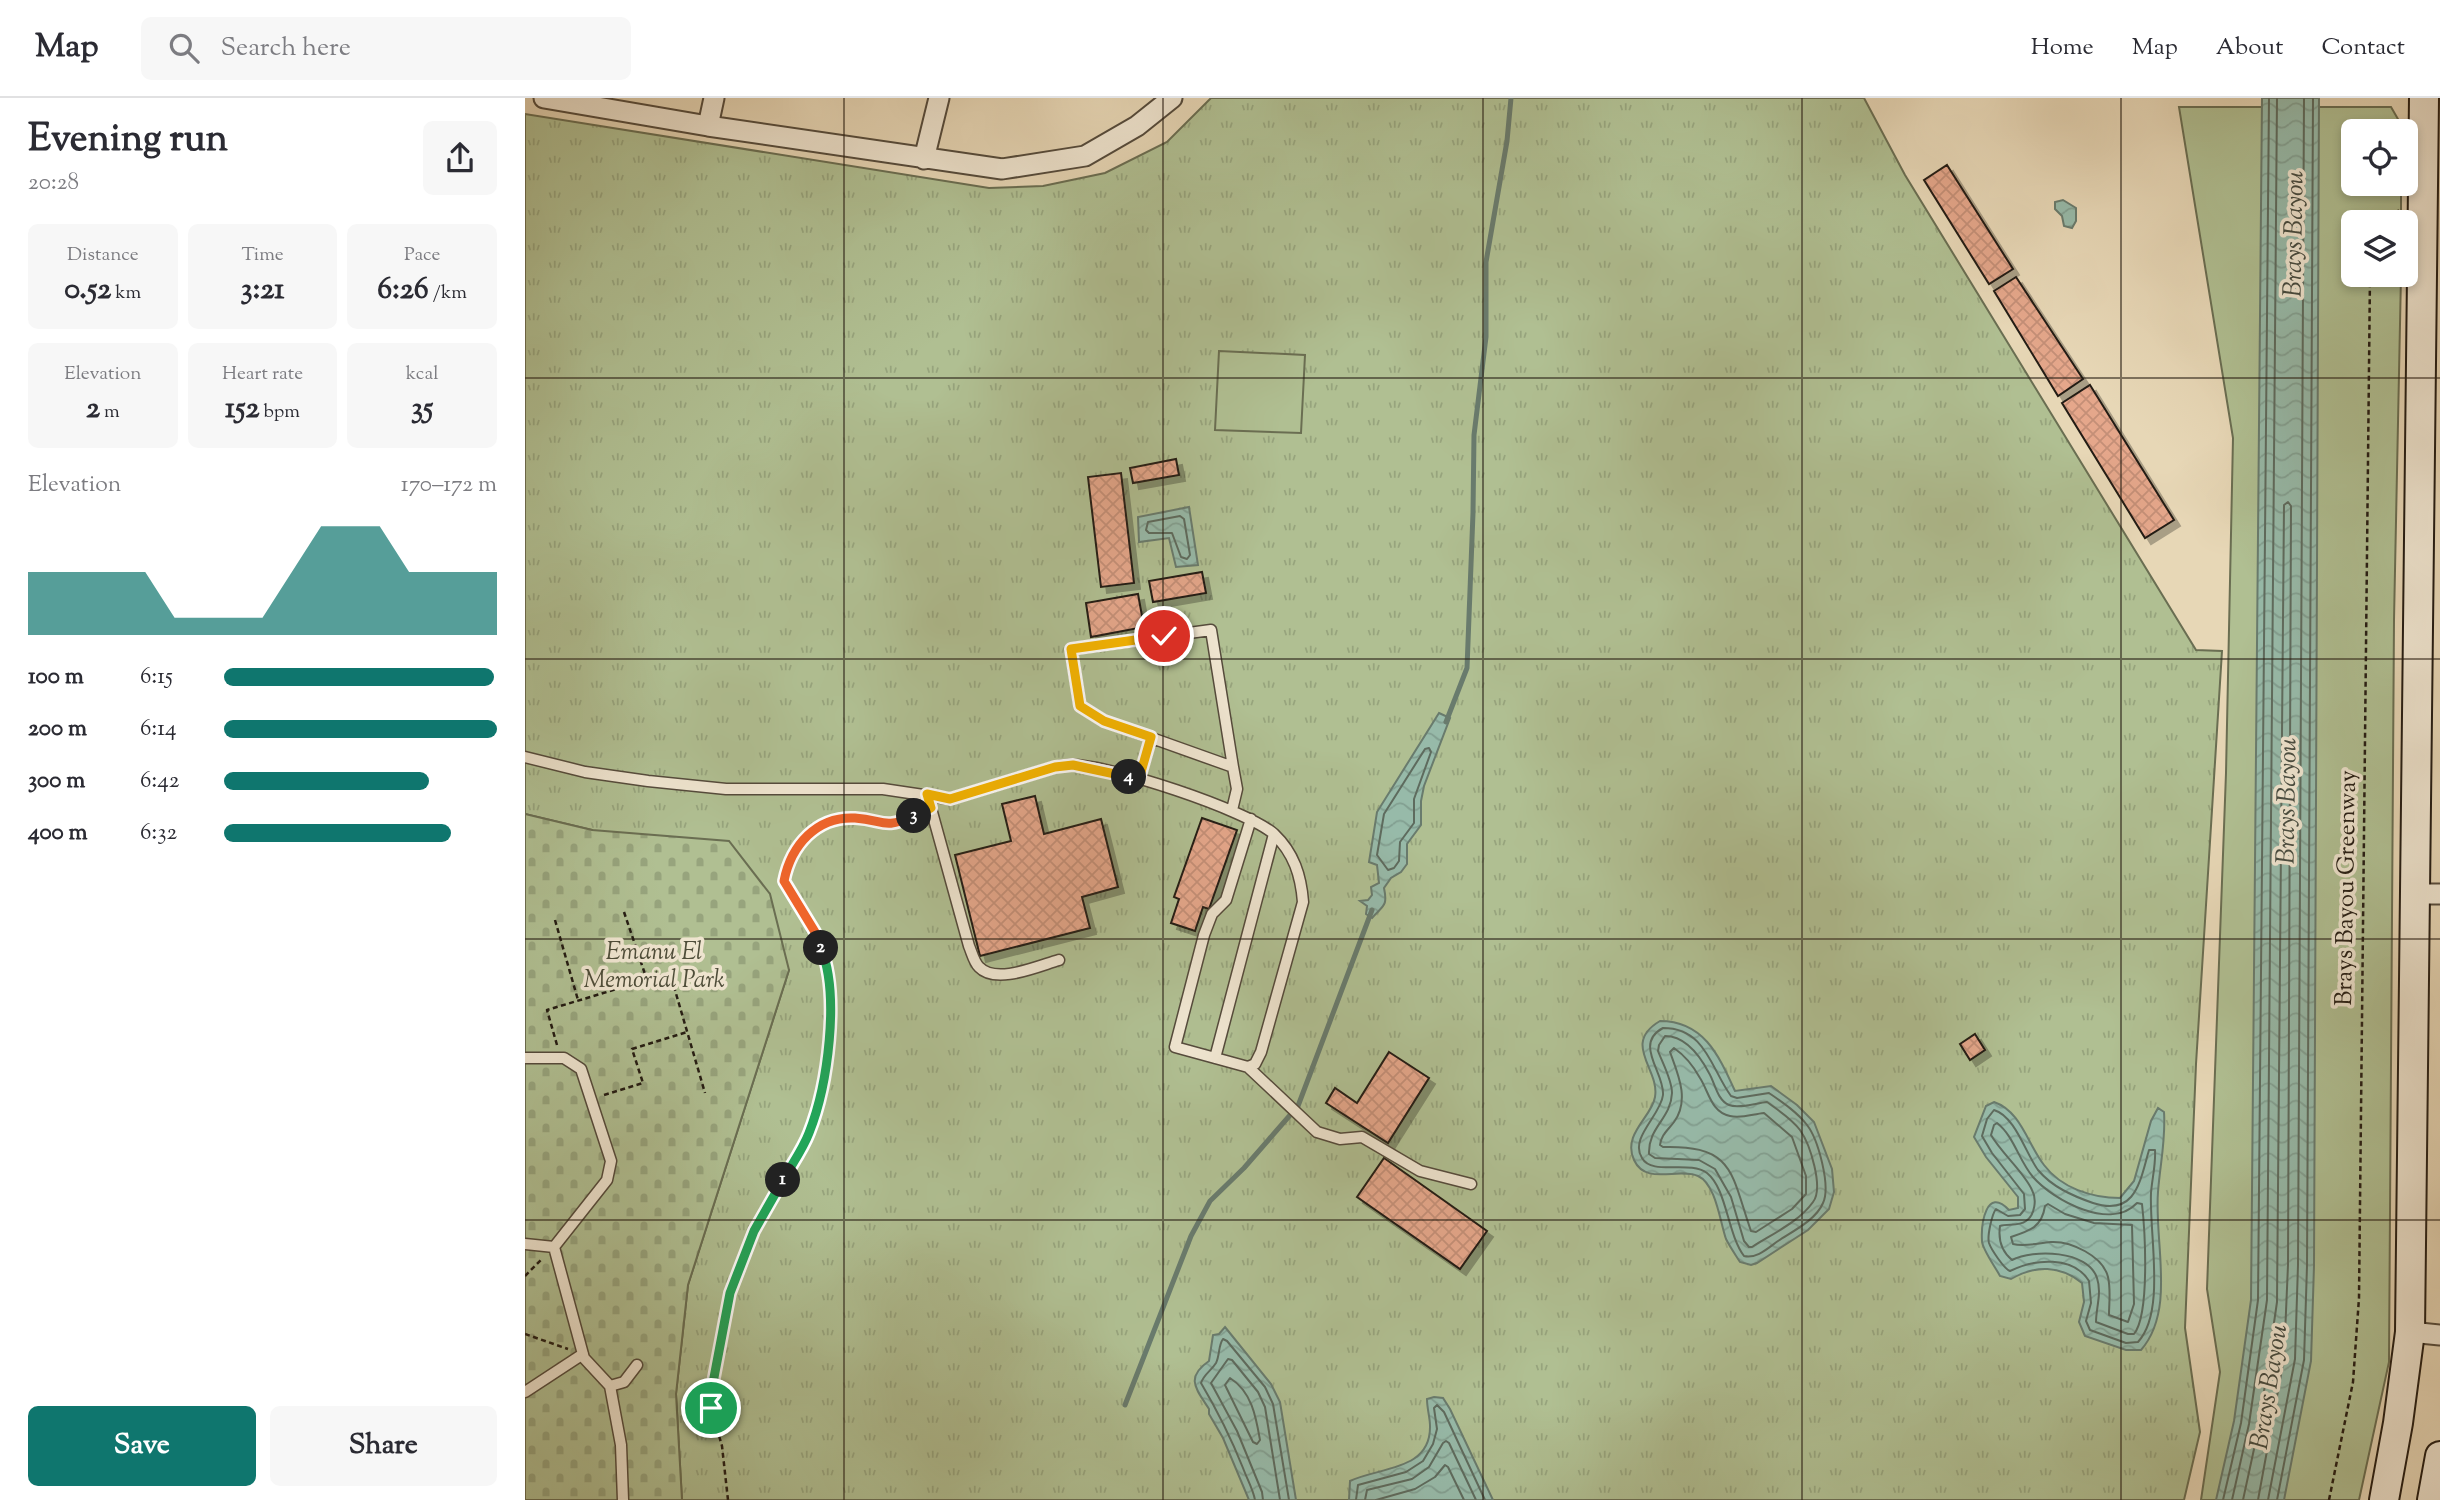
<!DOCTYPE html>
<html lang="en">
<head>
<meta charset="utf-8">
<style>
  :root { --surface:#fff; --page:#f7f7f7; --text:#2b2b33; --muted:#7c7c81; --line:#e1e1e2; --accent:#0f766e }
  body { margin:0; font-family:"Sorts Mill Goudy",serif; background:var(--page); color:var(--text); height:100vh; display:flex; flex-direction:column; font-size:26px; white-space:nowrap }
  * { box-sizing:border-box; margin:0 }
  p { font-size:23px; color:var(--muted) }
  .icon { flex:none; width:38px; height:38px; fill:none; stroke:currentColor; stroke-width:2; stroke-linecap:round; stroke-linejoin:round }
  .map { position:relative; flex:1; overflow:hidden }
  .side { display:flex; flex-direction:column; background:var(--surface); width:525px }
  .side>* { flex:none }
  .controls { position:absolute; left:1816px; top:21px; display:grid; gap:14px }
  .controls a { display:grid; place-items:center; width:77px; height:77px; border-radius:10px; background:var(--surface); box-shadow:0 4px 10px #0003; font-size:35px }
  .pin { position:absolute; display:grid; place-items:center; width:60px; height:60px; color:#fff; margin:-30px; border:4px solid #fff; border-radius:50%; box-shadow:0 2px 7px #0007 }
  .km { position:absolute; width:35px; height:35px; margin:-18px; border-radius:50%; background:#222; color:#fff; font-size:19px; line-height:35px; text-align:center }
  .round { display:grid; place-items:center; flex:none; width:74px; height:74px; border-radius:10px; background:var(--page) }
  .summary { display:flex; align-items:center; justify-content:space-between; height:119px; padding:0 28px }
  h1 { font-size:38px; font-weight:700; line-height:52px }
  .stats { display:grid; grid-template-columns:repeat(3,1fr); gap:10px; height:119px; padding:7px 28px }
  .stats div { display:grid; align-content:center; border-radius:10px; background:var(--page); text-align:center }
  .stats b { font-size:30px; font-weight:700 }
  .stats small { font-size:19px; font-weight:400 }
  .stats p { font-size:19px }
  .chart { height:196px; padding:14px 28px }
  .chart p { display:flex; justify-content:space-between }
  .chart svg { width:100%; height:126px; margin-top:7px; fill:var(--accent); opacity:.7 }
  .primary-button { display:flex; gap:14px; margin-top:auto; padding:14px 28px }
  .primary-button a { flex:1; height:80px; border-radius:10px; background:var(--accent); color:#fff; font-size:28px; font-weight:700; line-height:80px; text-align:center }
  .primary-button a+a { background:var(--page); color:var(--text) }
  ul { padding:0 28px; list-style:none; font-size:23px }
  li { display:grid; grid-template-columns:112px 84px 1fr; align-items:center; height:52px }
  li i { height:18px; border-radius:9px; background:var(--accent) }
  header { display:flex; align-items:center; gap:42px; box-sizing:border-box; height:98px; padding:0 35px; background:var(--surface); border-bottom:2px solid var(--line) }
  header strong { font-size:33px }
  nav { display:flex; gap:38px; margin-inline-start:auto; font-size:24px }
  .search { width:490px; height:63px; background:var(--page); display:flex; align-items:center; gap:18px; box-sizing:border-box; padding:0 24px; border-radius:10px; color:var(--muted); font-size:26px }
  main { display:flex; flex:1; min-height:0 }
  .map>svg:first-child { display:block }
  .grass { fill:url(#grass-tufts); stroke:#6a6e52; stroke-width:2 }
  .cemetery { fill:url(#cemetery-stones); stroke:#6a6e52; stroke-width:2 }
  .park { fill:#b0bf92; stroke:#6a6e52; stroke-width:2 }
  .water { fill:url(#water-waves); stroke:#697b6d; stroke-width:2 }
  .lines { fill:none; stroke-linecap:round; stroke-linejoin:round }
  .shore { stroke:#5e6b5e; stroke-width:2 }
  .stream { stroke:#697b6d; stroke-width:5 }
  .building { fill:url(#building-cross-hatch); stroke:#241c13; stroke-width:2; filter:url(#shadow) }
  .lane-casing { stroke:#554b3c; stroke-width:13 }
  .street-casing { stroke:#554b3c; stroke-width:23 }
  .secondary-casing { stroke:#241c13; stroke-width:32 }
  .path { stroke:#241c13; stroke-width:2.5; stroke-dasharray:5 3.5; stroke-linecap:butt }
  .lane { stroke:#efe5d0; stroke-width:10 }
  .street { stroke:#efe5d0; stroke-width:19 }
  .secondary { stroke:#efe5d0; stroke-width:28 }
  .split-1-casing { stroke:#fff; stroke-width:14 }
  .split-2-casing { stroke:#fff; stroke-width:14 }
  .split-3-casing { stroke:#fff; stroke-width:14 }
  .split-4-casing { stroke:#fff; stroke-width:14 }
  .split-5-casing { stroke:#fff; stroke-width:14 }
  .split-1 { stroke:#22a559; stroke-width:9 }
  .split-2 { stroke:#22a559; stroke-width:9 }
  .split-3 { stroke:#f0652b; stroke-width:9 }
  .split-4 { stroke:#f5b400; stroke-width:9 }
  .split-5 { stroke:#f5b400; stroke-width:9 }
  .grid { fill:none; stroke:#241c13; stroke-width:2; stroke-opacity:0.55 }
  .labels { text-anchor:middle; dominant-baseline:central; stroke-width:7; stroke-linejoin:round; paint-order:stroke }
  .street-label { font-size:24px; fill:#241c13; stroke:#efe5d0 }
  .park-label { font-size:24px; font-style:italic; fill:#4e4d39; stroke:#efe5d0 }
  .water-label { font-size:26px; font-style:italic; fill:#464b40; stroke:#efe5d0 }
</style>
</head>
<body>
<header>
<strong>Map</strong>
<div class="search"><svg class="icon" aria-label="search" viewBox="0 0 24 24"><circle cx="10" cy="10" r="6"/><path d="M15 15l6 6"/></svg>Search here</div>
<nav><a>Home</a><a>Map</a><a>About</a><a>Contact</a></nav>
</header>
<main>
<section class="side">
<div class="summary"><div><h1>Evening run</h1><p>20:28</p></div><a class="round"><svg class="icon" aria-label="share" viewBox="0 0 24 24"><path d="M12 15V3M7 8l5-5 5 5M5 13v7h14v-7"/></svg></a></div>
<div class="stats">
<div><p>Distance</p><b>0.52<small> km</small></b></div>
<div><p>Time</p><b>3:21</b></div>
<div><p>Pace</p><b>6:26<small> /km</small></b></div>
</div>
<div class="stats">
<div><p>Elevation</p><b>2<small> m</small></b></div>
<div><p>Heart rate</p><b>152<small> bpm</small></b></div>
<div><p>kcal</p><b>35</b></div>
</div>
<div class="chart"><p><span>Elevation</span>170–172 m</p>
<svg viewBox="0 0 160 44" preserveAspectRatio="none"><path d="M0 44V22L10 22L20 22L30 22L40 22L50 38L60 38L70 38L80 38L90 22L100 6L110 6L120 6L130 22L140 22L150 22L160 22V44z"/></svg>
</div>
<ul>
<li><b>100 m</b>6:15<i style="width:99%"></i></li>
<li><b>200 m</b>6:14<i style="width:100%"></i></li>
<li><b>300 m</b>6:42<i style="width:75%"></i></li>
<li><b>400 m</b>6:32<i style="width:83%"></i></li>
</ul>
<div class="primary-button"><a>Save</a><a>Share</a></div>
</section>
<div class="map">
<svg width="1915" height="1402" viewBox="0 0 1915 1402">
  <defs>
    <pattern id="grass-tufts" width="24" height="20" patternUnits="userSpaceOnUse" patternTransform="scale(1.75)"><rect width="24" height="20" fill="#b0bf92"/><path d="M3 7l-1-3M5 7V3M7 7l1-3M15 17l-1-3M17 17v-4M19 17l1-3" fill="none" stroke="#97a47d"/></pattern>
    <pattern id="cemetery-stones" width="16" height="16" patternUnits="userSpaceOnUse" patternTransform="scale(1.75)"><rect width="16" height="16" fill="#b0bf92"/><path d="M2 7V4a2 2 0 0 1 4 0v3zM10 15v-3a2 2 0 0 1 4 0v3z" fill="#97a47d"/></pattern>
    <pattern id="water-waves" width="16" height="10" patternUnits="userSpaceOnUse" patternTransform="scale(1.75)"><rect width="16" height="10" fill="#97baa9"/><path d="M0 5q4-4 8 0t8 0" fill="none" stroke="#829f91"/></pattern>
    <pattern id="building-cross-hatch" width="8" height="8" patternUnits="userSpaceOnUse" patternTransform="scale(1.75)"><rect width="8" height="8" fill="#e5a78b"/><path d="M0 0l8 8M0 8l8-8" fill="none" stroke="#c48f77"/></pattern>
    <filter id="shadow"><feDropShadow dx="6" dy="6" stdDeviation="0" flood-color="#0004"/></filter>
  </defs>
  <rect width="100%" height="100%" fill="#e7d7b6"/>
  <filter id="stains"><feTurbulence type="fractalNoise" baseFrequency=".00286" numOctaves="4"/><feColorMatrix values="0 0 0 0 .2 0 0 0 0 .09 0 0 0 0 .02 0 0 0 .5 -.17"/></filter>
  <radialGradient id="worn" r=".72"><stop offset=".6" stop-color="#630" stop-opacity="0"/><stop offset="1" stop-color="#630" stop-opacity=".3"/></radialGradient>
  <path class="grass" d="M686,0H1339L1380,77L1671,552L1697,553L1671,966L1660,1230L1675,1334L1659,1402H157L151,1296L163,1187L264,872L67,732L0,716V16L464,90L518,88L580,75L642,44Z"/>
  <path class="cemetery" d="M0,716L67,732L204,743L245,796L264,872L163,1187L151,1296L157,1402H0Z"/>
  <path class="park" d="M1654,9H1866L1877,28V33H1829V86H1876V124H1829V177H1876L1869,522L1864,1264L1834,1402H1676L1695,1274L1682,1191L1701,675L1708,340Z
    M694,253L780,257L776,335L690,332Z"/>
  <path class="water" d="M1737,0H1794L1789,1168L1786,1263L1759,1402H1691L1709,1323L1726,1202Z
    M1538,102L1551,110V123L1547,130L1539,128L1537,118L1530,111V104Z
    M664,409L673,467L651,469L644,440L614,444L613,419Z
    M914,615L925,620L899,688L896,703V727L882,746V766L876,774L866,780L859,790C863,809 858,807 847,820L841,816L842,808L835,803L843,802L847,797L846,789L854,785L852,767L844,764L852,714Z
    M1135,923C1179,923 1194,958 1210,993L1246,988L1272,1007L1289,1024L1307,1071L1309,1094L1304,1111L1283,1132L1232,1165L1226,1167L1215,1164C1210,1156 1205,1149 1201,1141C1195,1124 1191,1086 1173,1078C1153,1069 1121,1088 1109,1062C1097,1036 1127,1019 1130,999C1135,971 1096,946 1135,923Z
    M1469,1004C1496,1013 1503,1047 1519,1067C1536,1090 1567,1100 1595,1100L1609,1083L1626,1023L1633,1010L1639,1014C1641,1041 1635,1067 1633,1094C1629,1144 1651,1212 1616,1252H1601L1560,1238L1554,1224L1559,1204L1557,1185C1535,1167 1510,1167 1486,1181L1475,1178C1471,1170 1457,1151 1457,1143C1456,1126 1461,1088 1484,1112L1493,1110V1099L1461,1059L1449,1039L1461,1008Z
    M700,1229L746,1286L755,1304L771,1402H724L698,1340L684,1316V1311C672,1292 659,1280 684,1263L688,1237L694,1236Z
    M909,1299L918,1300L925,1311L968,1402H824L825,1383C854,1369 906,1373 905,1328C905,1319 902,1311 902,1301Z"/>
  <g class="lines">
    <path class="shore" d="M655,418L659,421L665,457L662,461L656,459L647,435H624L621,432L623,424Z
      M904,650L906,654L889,701V725L875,744L874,763L869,770L863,772L852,757L859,716L900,651Z
      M1138,930C1181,930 1186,971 1206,998L1212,1000L1244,995C1257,1004 1272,1014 1282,1027C1293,1041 1306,1088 1298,1105C1291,1122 1268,1133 1253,1143C1243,1150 1232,1161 1219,1158C1202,1135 1202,1091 1182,1075C1164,1062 1127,1078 1117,1060C1104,1040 1136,1017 1138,997C1140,975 1108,946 1138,930Z
      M1140,938C1160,938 1175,958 1184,975C1190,985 1192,1002 1204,1007C1214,1011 1231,1005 1242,1004C1253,1012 1267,1021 1275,1032C1285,1046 1299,1090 1288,1104C1274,1124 1247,1136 1227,1149H1224L1219,1143L1206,1099L1190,1071L1174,1062L1130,1060L1124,1056C1123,1029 1146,1021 1147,995C1147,982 1138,966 1133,953L1134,947Z
      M1149,950C1159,957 1169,969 1175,980C1184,994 1186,1014 1205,1018C1216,1021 1228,1016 1239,1015L1267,1039L1281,1078V1096L1267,1111L1231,1134L1226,1133C1206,1076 1210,1047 1138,1049L1135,1047C1136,1037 1143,1032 1149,1024C1165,1002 1153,976 1145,954Z
      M1469,1012C1490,1018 1501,1056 1513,1072C1527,1089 1548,1098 1568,1105C1611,1119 1615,1083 1624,1052H1630C1631,1066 1627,1081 1626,1095C1624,1136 1641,1214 1613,1244L1601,1245L1565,1232L1561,1223L1566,1205L1564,1183C1548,1157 1509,1161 1485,1173C1479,1171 1466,1151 1464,1145C1462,1138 1467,1116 1471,1111L1483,1118L1495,1117L1500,1111L1499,1096L1467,1055L1457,1038L1462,1021Z
      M1472,1025C1489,1038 1494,1063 1508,1079C1529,1103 1586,1133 1612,1105L1617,1106C1620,1133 1625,1216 1609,1236H1603L1571,1224C1571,1210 1577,1195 1572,1180C1563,1152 1508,1151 1487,1162C1476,1153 1473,1142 1475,1128C1482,1125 1493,1129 1501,1123C1510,1117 1512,1101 1507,1092C1499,1074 1477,1056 1466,1037L1469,1027Z
      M1523,1106L1540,1116L1569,1125L1607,1127L1609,1206L1603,1224L1584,1217C1584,1205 1586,1192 1583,1179C1578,1158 1546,1143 1526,1144C1513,1145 1500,1149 1488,1146L1486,1139C1505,1133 1517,1129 1520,1108Z
      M705,1280C727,1294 731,1319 735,1342L732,1346L728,1344L700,1287Z
      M730,1402C728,1391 722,1381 718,1370C706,1340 692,1312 676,1285C679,1276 686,1273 691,1265C695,1257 693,1248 698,1241L702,1243L740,1289L748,1306L764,1402
      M738,1402L737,1394L712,1333L686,1285L703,1261L707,1262L733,1294L740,1309L755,1402
      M831,1402L833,1387L881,1374L898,1363L908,1346L912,1331L909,1310L912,1307L919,1314L960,1402
      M840,1402L842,1392L887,1381L904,1369L918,1345L921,1343L924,1345L951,1402
      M851,1402L890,1391L910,1379L920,1367L923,1369L939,1402
      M1698,1402L1716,1325L1733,1202L1744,0
      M1707,1402L1724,1326L1742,1202L1752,0
      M1718,1402L1734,1328L1752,1204L1759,407L1763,404L1766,408L1763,1167L1759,1260L1733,1402
      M1743,1402L1770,1261L1773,1167L1779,0
      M1752,1402L1779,1262L1782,1168L1788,0"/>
    <path class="stream" d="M921,624L942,570L948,415L949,337L961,239V164L982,43L986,0
      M600,1307L666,1138L685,1103L719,1070L773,1008L847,812"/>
  </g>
  <path class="building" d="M1422,67L1488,171L1464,186L1399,82Z
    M1491,179L1558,281L1533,298L1469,193Z
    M1565,287L1649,422L1620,440L1537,305Z
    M651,361L654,377L608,385L605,370Z
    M596,375L609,485L576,489L563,379Z
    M677,474L681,495L628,504L624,483Z
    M613,496L619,529L566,539L561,505Z
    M510,698L519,736L576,721L593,789L557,799L565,830L455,858L430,757L486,743L477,706Z
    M677,720L712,732L684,811L678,809L670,833L646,825L654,801L649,799Z
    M1450,936L1460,952L1445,962L1435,946Z
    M864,954L904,980L863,1045L801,1005L810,990L832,1005Z
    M859,1060L962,1133L935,1171L832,1099Z"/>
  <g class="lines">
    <g class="lane-casing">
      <path id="lane" d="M686,532L708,669L579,623L555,608L546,551Z
        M0,659L60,674L123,683L201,691H358L425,701L530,669C535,668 541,667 546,667C583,666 722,712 749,736C769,755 776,778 778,804L736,954L730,966L723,969L650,949L679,837L687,816L701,802L726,721
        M614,681L626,639
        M402,696L444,848C447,855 449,864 454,869C471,887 513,868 534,862
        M707,712L712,691L708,669
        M0,960H39L56,971L86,1063L82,1082L29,1149L59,1260L85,1288L96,1347L98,1402
        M690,960L749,736
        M723,969L792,1034L815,1041L837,1039L895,1073L946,1086
        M0,1146L29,1149
        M85,1288L99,1284L112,1267
        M0,1294L58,1256"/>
    </g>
    <g class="street-casing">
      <path id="street" d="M19,0L183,28L477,71L560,58L612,28L647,0
        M183,28L189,0
        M399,61L414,0
        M1890,796H1915
        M1885,1234L1915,1237"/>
    </g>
    <g class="secondary-casing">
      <path id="secondary" d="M1859,1402L1873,1325L1885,1234L1899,0
        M1907,1402L1915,1358"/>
    </g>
    <path class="path" d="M1868,124L1875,110
      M99,814L122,882
      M30,822L53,902
      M32,947L22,912L145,875L180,995
      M79,997L118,985L107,951L162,934
      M0,1178L17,1161
      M0,1236L43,1251
      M203,1402L197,1348L186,1310L187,1290L205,1195L229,1133L284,1035L300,969L305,925L306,893L301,862L290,834L259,783C266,747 292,719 330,720C341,721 352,727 362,727C373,726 384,720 393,715
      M1804,1402L1828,1284L1834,1200L1845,177"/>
    <use href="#lane" class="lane"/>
    <use href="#street" class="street"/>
    <use href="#secondary" class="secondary"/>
  </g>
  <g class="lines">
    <g class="split-1-casing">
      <path id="split-1" d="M186,1310L187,1290L205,1195L229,1133L258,1082"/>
    </g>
    <g class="split-2-casing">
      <path id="split-2" d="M258,1082C267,1066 278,1051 284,1035C303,987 315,897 296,850"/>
    </g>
    <g class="split-3-casing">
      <path id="split-3" d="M296,850L290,834L259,783C266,747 292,718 330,720C360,722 357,732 389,718"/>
    </g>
    <g class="split-4-casing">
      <path id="split-4" d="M389,718L406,710L402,696L425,701L530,669L548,667L604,679"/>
    </g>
    <g class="split-5-casing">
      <path id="split-5" d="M604,679L614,681L626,639L579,623L555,608L546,551L639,538"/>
    </g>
    <use href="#split-1" class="split-1"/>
    <use href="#split-2" class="split-2"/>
    <use href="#split-3" class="split-3"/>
    <use href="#split-4" class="split-4"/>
    <use href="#split-5" class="split-5"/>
  </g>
  <path class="grid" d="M319,0V1402M638,0V1402M958,0V1402M1277,0V1402M1596,0V1402M0,280H1915M0,561H1915M0,841H1915M0,1122H1915"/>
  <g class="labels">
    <g class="street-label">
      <text transform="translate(1822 790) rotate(-89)">Brays Bayou Greenway</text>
    </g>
    <g class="park-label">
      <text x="129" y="855">Emanu El<tspan x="129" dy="28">Memorial Park</tspan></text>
    </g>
    <g class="water-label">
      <text transform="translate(1770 136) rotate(-89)">Brays Bayou</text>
      <text transform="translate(1763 703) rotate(-89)">Brays Bayou</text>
      <text transform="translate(1745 1289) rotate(-81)">Brays Bayou</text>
    </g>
  </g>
  <rect width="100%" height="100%" filter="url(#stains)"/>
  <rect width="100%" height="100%" fill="url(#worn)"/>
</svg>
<div class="controls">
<a><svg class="icon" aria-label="locate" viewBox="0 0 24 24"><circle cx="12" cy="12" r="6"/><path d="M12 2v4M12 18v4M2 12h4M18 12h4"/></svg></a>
<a><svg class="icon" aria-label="layers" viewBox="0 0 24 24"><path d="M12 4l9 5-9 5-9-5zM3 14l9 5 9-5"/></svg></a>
</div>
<div class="pin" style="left:186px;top:1310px;background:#1e9e55"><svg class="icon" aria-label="arrive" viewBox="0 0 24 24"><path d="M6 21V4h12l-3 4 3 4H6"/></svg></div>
<div class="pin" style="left:639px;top:538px;background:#d93025"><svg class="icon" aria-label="check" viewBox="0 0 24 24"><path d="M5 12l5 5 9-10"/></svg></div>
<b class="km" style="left:258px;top:1082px">1</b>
<b class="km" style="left:296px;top:850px">2</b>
<b class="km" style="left:389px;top:718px">3</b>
<b class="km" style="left:604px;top:679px">4</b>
</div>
</main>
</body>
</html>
